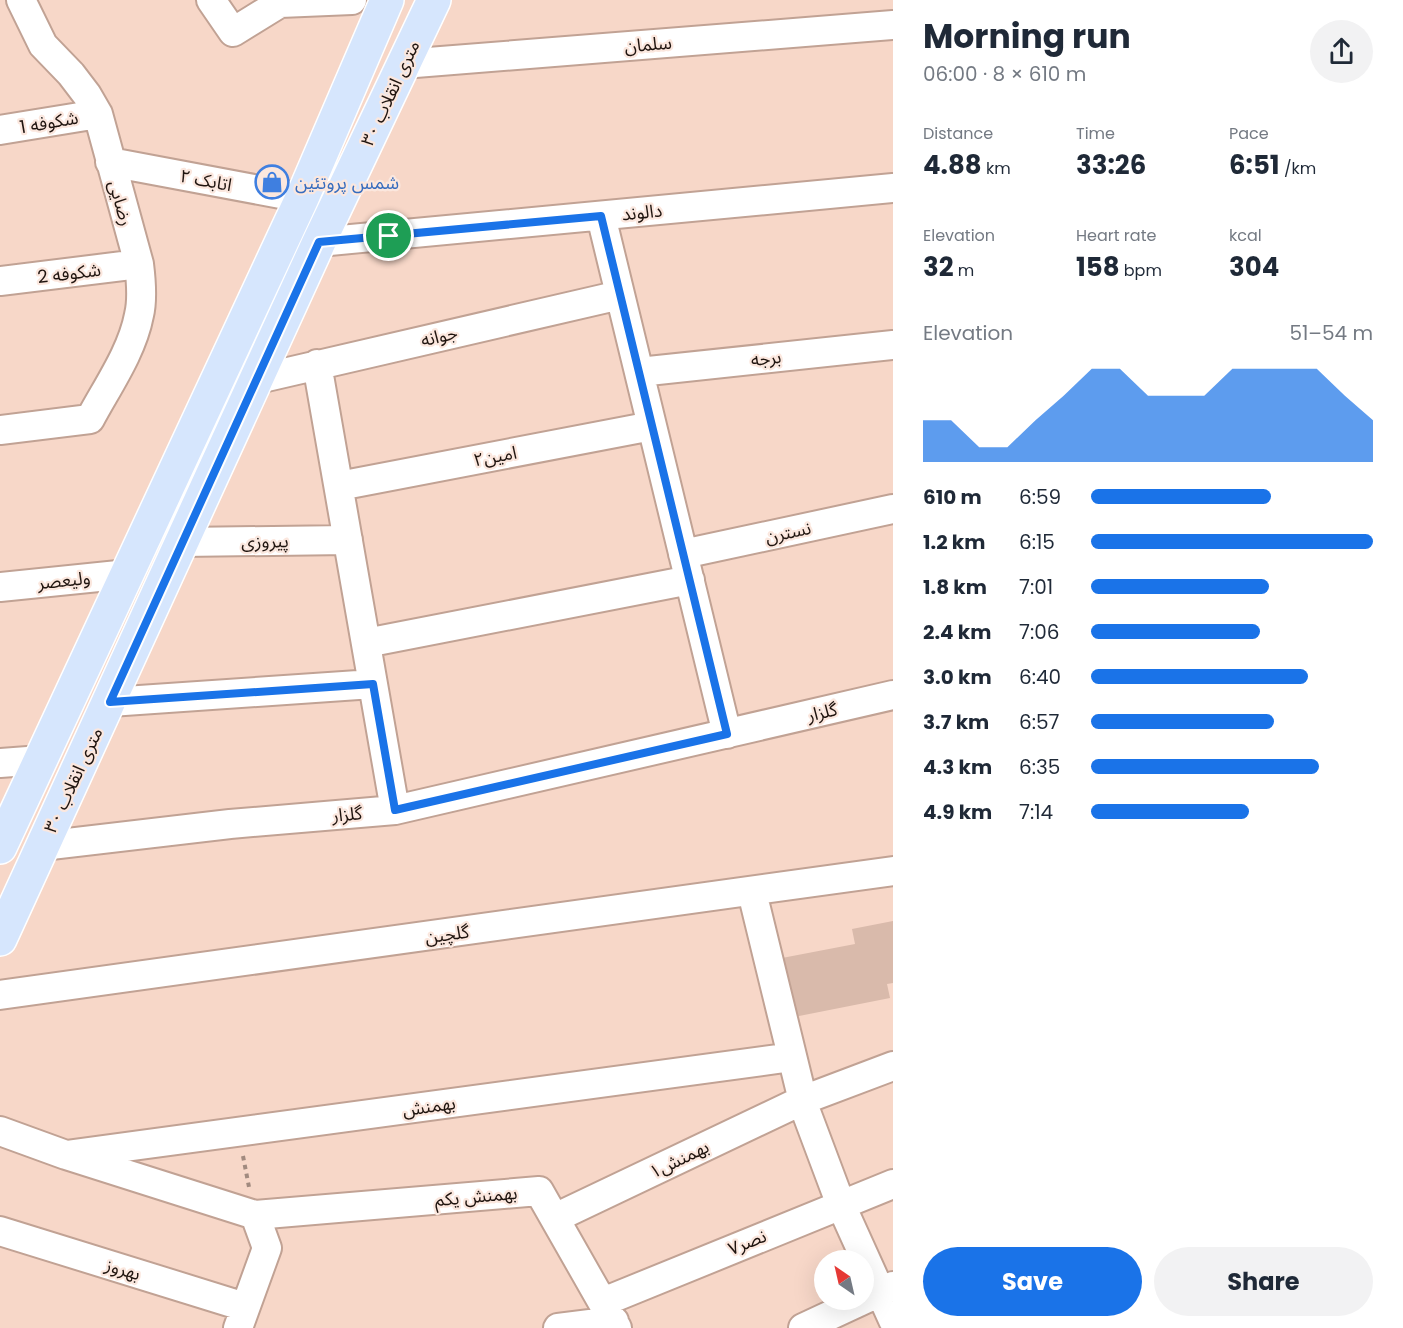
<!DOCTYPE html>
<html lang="en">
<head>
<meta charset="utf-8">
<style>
  :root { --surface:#fff; --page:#f2f2f3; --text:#1f2937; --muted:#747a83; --accent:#1a73e8 }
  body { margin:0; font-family:Poppins,"Noto Sans Arabic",sans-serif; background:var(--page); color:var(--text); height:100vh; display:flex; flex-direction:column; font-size:22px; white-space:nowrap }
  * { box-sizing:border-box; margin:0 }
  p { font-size:20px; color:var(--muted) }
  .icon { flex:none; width:33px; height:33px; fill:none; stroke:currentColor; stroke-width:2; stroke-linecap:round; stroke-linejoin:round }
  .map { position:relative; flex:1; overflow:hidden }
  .details { display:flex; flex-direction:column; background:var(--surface); width:510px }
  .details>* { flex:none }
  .needle { width:39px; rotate:326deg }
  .tools { position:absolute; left:814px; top:1250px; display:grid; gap:12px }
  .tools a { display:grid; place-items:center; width:60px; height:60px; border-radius:50%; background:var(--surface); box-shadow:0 6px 24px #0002; font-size:30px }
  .pin { position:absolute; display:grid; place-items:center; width:51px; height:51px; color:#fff; margin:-26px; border:3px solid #fff; border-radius:50%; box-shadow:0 2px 6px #0007 }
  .round { display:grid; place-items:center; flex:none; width:63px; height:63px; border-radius:32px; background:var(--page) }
  .summary { display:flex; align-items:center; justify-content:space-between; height:102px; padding:0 30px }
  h1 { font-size:33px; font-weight:700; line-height:45px }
  .figures { display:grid; grid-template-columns:repeat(3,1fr); gap:9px; height:102px; padding:6px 30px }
  .figures div { display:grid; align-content:center }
  .figures b { font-size:26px; font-weight:700 }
  .figures small { font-size:16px; font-weight:400 }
  .figures p { font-size:16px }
  .chart { height:168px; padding:12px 30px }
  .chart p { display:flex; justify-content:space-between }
  .chart svg { width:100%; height:108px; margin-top:6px; fill:var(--accent); opacity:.7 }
  .action { display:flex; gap:12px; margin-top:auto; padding:12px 30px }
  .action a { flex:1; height:69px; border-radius:36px; background:var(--accent); color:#fff; font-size:24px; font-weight:700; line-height:69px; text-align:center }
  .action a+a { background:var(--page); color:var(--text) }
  ul { padding:0 30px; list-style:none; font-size:20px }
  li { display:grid; grid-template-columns:96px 72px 1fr; align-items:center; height:45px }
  li i { height:15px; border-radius:8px; background:var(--accent) }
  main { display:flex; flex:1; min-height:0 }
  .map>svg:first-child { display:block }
  .building { fill:#d9baab }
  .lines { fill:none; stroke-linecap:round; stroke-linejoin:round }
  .minor-casing { stroke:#c1a294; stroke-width:32 }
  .major-casing { stroke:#fff; stroke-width:36 }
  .path { stroke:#a18a7f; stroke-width:4; stroke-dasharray:4.5 4.5; stroke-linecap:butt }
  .minor { stroke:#fff; stroke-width:28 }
  .major { stroke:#d6e6fd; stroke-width:33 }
  .route-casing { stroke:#fff; stroke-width:12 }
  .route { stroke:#1a73e8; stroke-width:8 }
  .labels { text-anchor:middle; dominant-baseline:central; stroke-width:4.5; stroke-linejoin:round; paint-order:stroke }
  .street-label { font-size:18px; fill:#1f140f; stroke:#fbe7de }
  .shop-label { font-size:18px; fill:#366cbe; stroke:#fbe7de; text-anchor:start }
</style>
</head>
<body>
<main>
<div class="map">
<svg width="893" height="1328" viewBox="0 0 893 1328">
  <rect width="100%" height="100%" fill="#f7d7c8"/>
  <path class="building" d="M893,921V983L887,984L890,998L794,1017L782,958L855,944L852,929Z"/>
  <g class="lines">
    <g class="minor-casing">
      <path id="minor" d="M211,0L233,32L280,3L352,0
        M403,64L893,25
        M0,130L98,114
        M110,162L302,198
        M601,216L727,734
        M319,242L893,188
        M0,281L139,264
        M317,364L395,810
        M639,372L893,345
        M258,379L620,295
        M0,430L90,419C107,387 132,352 139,315C143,299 141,280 139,264L98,114L87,95L71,74L43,45L21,0
        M339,486L652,426
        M182,542L348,540
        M683,554L893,509
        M0,587L128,574
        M366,643L690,580
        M110,702L373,684
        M0,763L41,760
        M42,846L230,824L395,810L893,695
        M752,892L805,1109L841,1205L893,1320
        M0,995L893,871
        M0,1131L66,1155L255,1215L539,1191L617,1328
        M66,1155L792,1057
        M555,1218L803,1100L893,1066
        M0,1231L245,1307
        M603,1302L893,1184
        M238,1328L267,1248L255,1215
        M558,1328L614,1321
        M803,1328L893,1286"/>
    </g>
    <g class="major-casing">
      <path id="major" d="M0,847L302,198L387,0
        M0,939L319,242L434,0"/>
    </g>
    <path class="path" d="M243,1156L249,1187"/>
    <use href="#minor" class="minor"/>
    <use href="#major" class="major"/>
  </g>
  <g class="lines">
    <g class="route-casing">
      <path id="route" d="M601,216L727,734L395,810L373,684L110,702L319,242Z"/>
    </g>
    <use href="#route" class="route"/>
  </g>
  <defs>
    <g id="shop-ring" transform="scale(1.725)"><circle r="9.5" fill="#fbe7de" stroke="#3f7fe0" stroke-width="1.5"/><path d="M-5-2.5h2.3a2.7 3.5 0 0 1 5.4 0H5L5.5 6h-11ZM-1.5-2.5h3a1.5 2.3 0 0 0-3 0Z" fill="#3f7fe0"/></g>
  </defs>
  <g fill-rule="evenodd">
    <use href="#shop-ring" x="272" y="182"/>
  </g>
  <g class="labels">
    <g class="street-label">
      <text transform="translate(648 44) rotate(-5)">سلمان</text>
      <text transform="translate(390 93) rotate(-65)">۳۰ متری انقلاب</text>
      <text transform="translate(49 122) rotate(-10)">شکوفه 1</text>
      <text transform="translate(206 180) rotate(11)">اتابک ۲</text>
      <text transform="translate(121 203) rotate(74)">رضایی</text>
      <text transform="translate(642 212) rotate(-6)">دالوند</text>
      <text transform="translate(69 273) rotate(-7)">شکوفه 2</text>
      <text transform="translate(439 336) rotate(-13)">جوانه</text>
      <text transform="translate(766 358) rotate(-6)">برجه</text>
      <text transform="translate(495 456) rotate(-11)">امین۲</text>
      <text transform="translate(788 532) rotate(-12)">نسترن</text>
      <text transform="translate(265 541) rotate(-1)">پیروزی</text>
      <text transform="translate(64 580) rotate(-6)">ولیعصر</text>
      <text transform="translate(822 712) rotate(-13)">گلزار</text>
      <text transform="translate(73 780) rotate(-65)">۳۰ متری انقلاب</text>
      <text transform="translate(347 814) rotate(-5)">گلزار</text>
      <text transform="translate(447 934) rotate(-8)">گلچین</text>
      <text transform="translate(429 1106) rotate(-8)">بهمنش</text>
      <text transform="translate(679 1159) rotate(-26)">بهمنش۱</text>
      <text transform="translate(476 1196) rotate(-5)">بهمنش یکم</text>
      <text transform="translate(747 1242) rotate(-22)">نصر۷</text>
      <text transform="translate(123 1269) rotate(17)">بهروز</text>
    </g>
    <g class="shop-label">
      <text x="295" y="182">شمس پروتئین</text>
    </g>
  </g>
</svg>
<div class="tools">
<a><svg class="needle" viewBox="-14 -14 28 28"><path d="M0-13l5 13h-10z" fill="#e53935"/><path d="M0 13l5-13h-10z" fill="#747a83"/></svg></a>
</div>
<div class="pin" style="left:389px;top:236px;background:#1e9e55"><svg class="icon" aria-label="arrive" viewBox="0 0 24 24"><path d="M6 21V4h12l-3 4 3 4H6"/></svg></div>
</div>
<section class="details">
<div class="summary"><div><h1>Morning run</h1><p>06:00 · 8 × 610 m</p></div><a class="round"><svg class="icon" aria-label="share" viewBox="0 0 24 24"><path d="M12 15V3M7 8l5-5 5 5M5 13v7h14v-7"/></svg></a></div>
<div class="figures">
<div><p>Distance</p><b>4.88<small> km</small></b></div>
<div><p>Time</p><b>33:26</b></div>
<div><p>Pace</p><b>6:51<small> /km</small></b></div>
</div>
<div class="figures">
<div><p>Elevation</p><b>32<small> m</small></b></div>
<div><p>Heart rate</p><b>158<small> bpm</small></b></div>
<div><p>kcal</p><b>304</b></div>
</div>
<div class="chart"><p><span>Elevation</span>51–54 m</p>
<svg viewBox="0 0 160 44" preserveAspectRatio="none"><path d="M0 44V27L10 27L20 38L30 38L40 27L50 17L60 6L70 6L80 17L90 17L100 17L110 6L120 6L130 6L140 6L150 17L160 27V44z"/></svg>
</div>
<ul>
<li><b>610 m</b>6:59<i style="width:64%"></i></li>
<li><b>1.2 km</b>6:15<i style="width:100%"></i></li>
<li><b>1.8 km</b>7:01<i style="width:63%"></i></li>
<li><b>2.4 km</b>7:06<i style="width:60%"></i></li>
<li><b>3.0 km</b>6:40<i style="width:77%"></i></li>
<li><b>3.7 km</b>6:57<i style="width:65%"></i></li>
<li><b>4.3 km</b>6:35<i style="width:81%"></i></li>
<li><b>4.9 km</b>7:14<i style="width:56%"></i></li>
</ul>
<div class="action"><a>Save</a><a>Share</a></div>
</section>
</main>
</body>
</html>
